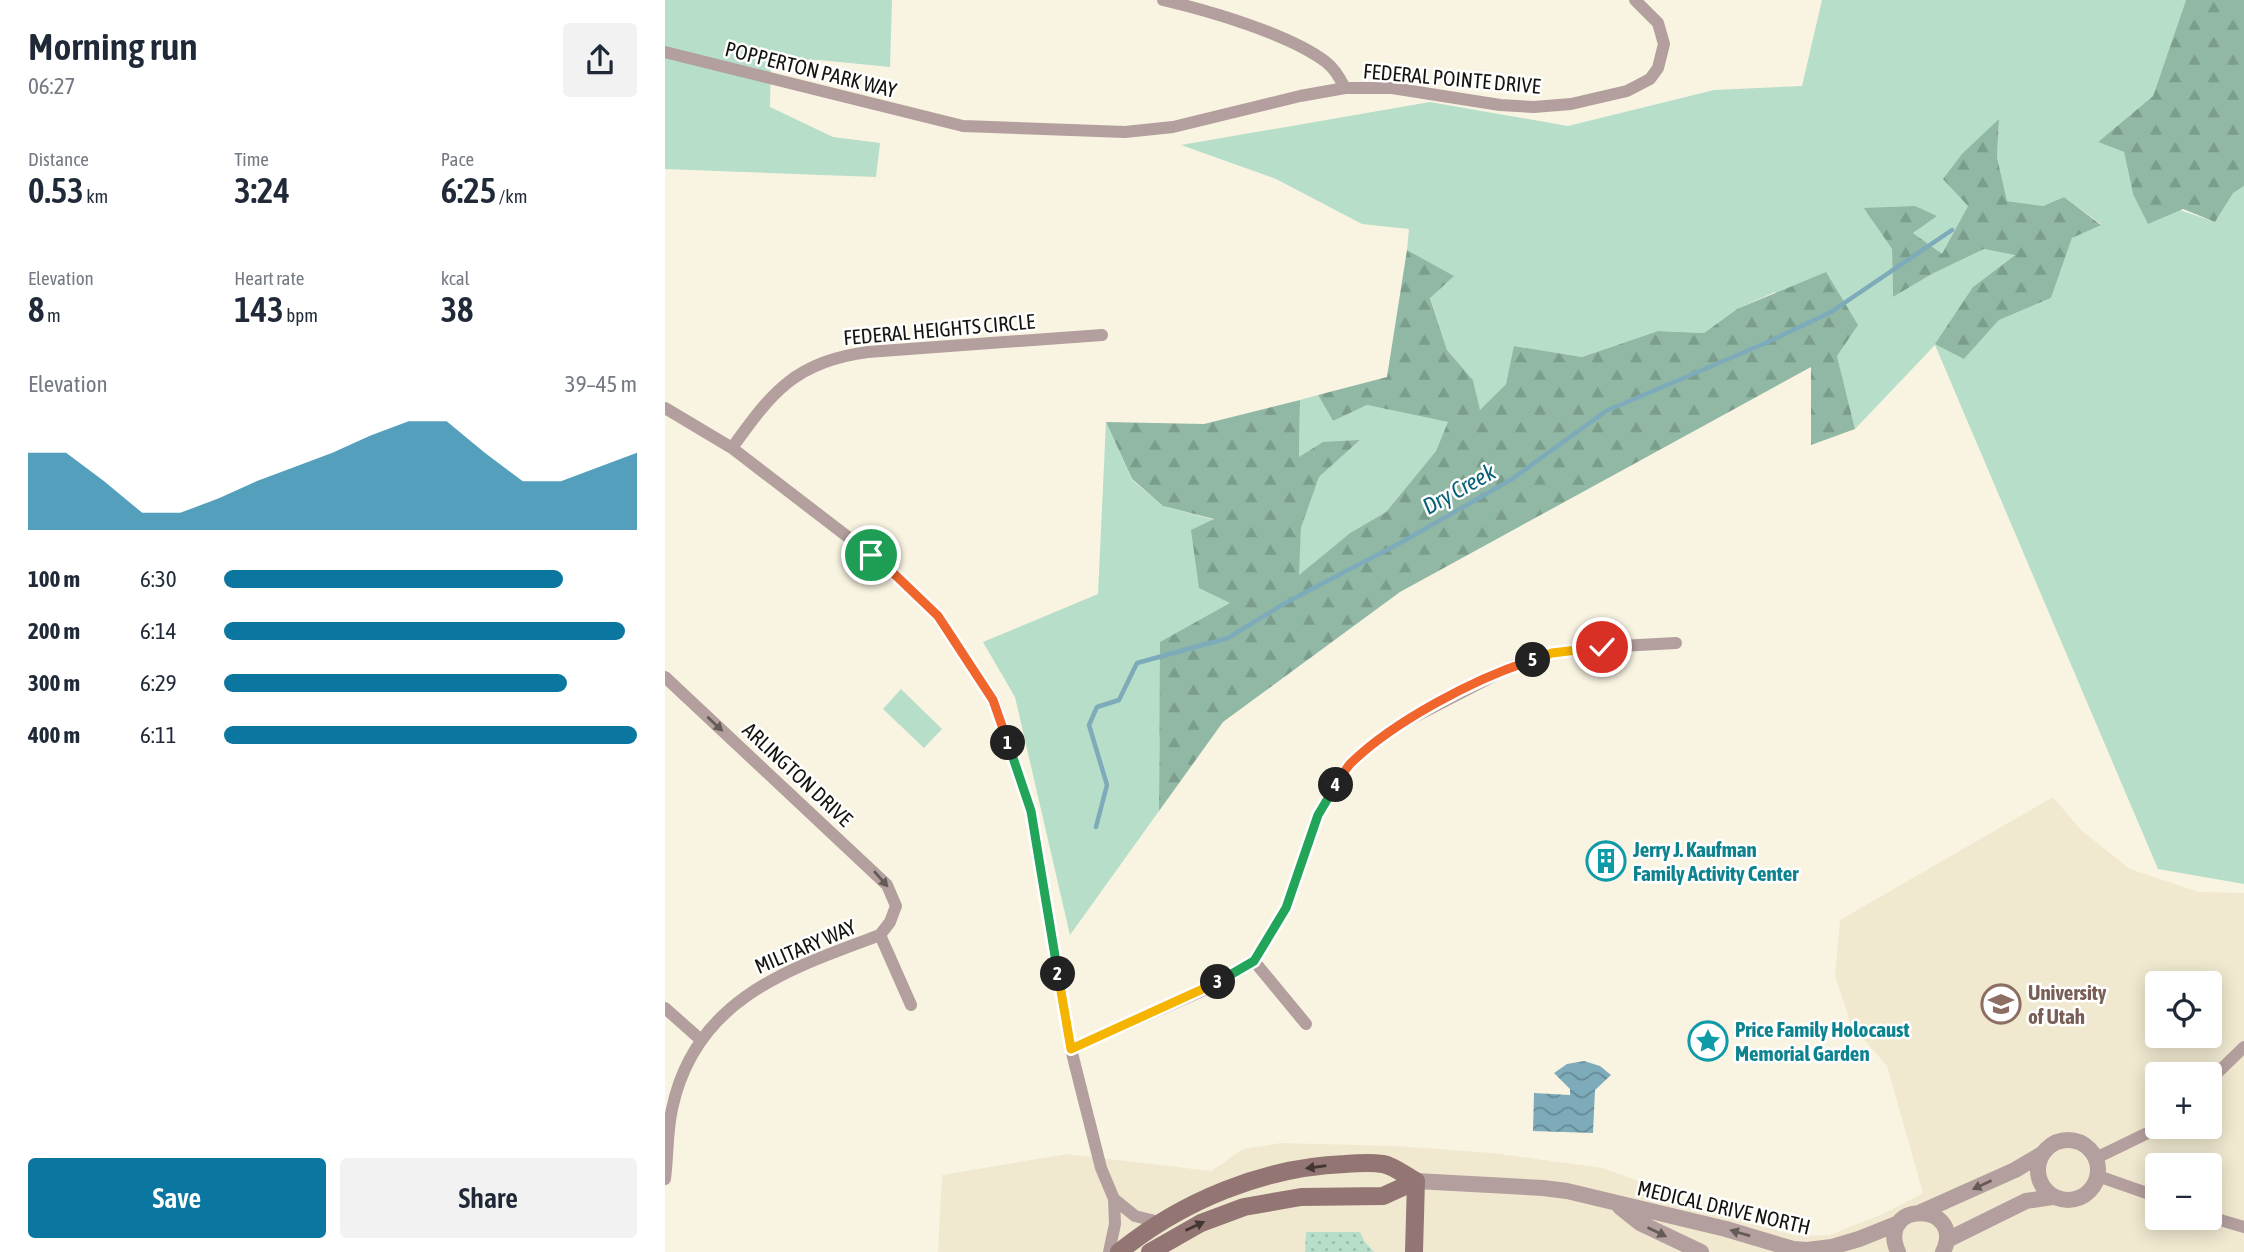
<!DOCTYPE html>
<html lang="en">
<head>
<meta charset="utf-8">
<style>
  :root { --surface:#fff; --page:#f2f2f3; --text:#1f2937; --muted:#747a83; --accent:#0b77a1 }
  body { margin:0; font-family:"Asap Condensed",sans-serif; background:var(--page); color:var(--text); height:100vh; display:flex; flex-direction:column; font-size:26px; white-space:nowrap }
  * { box-sizing:border-box; margin:0 }
  p { font-size:23px; color:var(--muted) }
  .icon { flex:none; width:38px; height:38px; fill:none; stroke:currentColor; stroke-width:2; stroke-linecap:round; stroke-linejoin:round }
  .map { position:relative; flex:1; overflow:hidden }
  .drawer { display:flex; flex-direction:column; background:var(--surface); width:665px }
  .drawer>* { flex:none }
  .tools { position:absolute; left:1480px; top:971px; display:grid; gap:14px }
  .tools a { display:grid; place-items:center; width:77px; height:77px; border-radius:7px; background:var(--surface); box-shadow:0 4px 18px #0003; font-size:35px }
  .pin { position:absolute; display:grid; place-items:center; width:60px; height:60px; color:#fff; margin:-30px; border:4px solid #fff; border-radius:50%; box-shadow:0 2px 7px #0007 }
  .km { position:absolute; width:35px; height:35px; margin:-18px; border-radius:50%; background:#222; color:#fff; font-size:19px; line-height:35px; text-align:center }
  .round { display:grid; place-items:center; flex:none; width:74px; height:74px; border-radius:7px; background:var(--page) }
  .overview { display:flex; align-items:center; justify-content:space-between; height:119px; padding:0 28px }
  h1 { font-size:38px; font-weight:600; line-height:52px }
  .metrics { display:grid; grid-template-columns:repeat(3,1fr); gap:10px; height:119px; padding:7px 28px }
  .metrics div { display:grid; align-content:center }
  .metrics b { font-size:35px; font-weight:600 }
  .metrics small { font-size:19px; font-weight:400 }
  .metrics p { font-size:19px }
  .chart { height:196px; padding:14px 28px }
  .chart p { display:flex; justify-content:space-between }
  .chart svg { width:100%; height:126px; margin-top:7px; fill:var(--accent); opacity:.7 }
  .cta { display:flex; gap:14px; margin-top:auto; padding:14px 28px }
  .cta a { flex:1; height:80px; border-radius:7px; background:var(--accent); color:#fff; font-size:28px; font-weight:600; line-height:80px; text-align:center }
  .cta a+a { background:var(--page); color:var(--text) }
  ul { padding:0 28px; list-style:none; font-size:23px }
  li { display:grid; grid-template-columns:112px 84px 1fr; align-items:center; height:52px }
  li i { height:18px; border-radius:9px; background:var(--accent) }
  main { display:flex; flex:1; min-height:0 }
  .map>svg:first-child { display:block }
  .built { fill:#f0e9d0; fill-rule:evenodd }
  .grass { fill:#b6dec9; fill-rule:evenodd }
  .forest { fill:url(#forest-firs) }
  .garden { fill:url(#garden-dots) }
  .water { fill:url(#water-waves) }
  .lines { fill:none; stroke-linecap:round; stroke-linejoin:round }
  .stream { stroke:#7eabba; stroke-width:4.5 }
  .minor { stroke:#b39f9d; stroke-width:12 }
  .tertiary { stroke:#b39f9d; stroke-width:16 }
  .secondary { stroke:#937674; stroke-width:18 }
  .oneway { fill:#645a56 }
  .oneway2 { fill:#423632 }
  .split-1-casing { stroke:#fff; stroke-width:14 }
  .split-2-casing { stroke:#fff; stroke-width:14 }
  .split-3-casing { stroke:#fff; stroke-width:14 }
  .split-4-casing { stroke:#fff; stroke-width:14 }
  .split-5-casing { stroke:#fff; stroke-width:14 }
  .split-6-casing { stroke:#fff; stroke-width:14 }
  .split-1 { stroke:#f0652b; stroke-width:9 }
  .split-2 { stroke:#22a559; stroke-width:9 }
  .split-3 { stroke:#f5b400; stroke-width:9 }
  .split-4 { stroke:#22a559; stroke-width:9 }
  .split-5 { stroke:#f0652b; stroke-width:9 }
  .split-6 { stroke:#f5b400; stroke-width:9 }
  .labels { text-anchor:middle; dominant-baseline:central; stroke-width:5; stroke-linejoin:round; paint-order:stroke }
  .street-label { font-size:21px; fill:#16140e; stroke:#fff }
  .culture-label { font-size:21px; font-weight:bold; fill:#0d838f; stroke:#fff; text-anchor:start }
  .education-label { font-size:21px; font-weight:bold; fill:#785e54; stroke:#fff; text-anchor:start }
  .water-label { font-size:23px; font-style:italic; fill:#066178; stroke:#fff }
</style>
</head>
<body>
<main>
<section class="drawer">
<div class="overview"><div><h1>Morning run</h1><p>06:27</p></div><a class="round"><svg class="icon" aria-label="share" viewBox="0 0 24 24"><path d="M12 15V3M7 8l5-5 5 5M5 13v7h14v-7"/></svg></a></div>
<div class="metrics">
<div><p>Distance</p><b>0.53<small> km</small></b></div>
<div><p>Time</p><b>3:24</b></div>
<div><p>Pace</p><b>6:25<small> /km</small></b></div>
</div>
<div class="metrics">
<div><p>Elevation</p><b>8<small> m</small></b></div>
<div><p>Heart rate</p><b>143<small> bpm</small></b></div>
<div><p>kcal</p><b>38</b></div>
</div>
<div class="chart"><p><span>Elevation</span>39–45 m</p>
<svg viewBox="0 0 160 44" preserveAspectRatio="none"><path d="M0 44V17L10 17L20 27L30 38L40 38L50 33L60 27L70 22L80 17L90 11L100 6L110 6L120 17L130 27L140 27L150 22L160 17V44z"/></svg>
</div>
<ul>
<li><b>100 m</b>6:30<i style="width:82%"></i></li>
<li><b>200 m</b>6:14<i style="width:97%"></i></li>
<li><b>300 m</b>6:29<i style="width:83%"></i></li>
<li><b>400 m</b>6:11<i style="width:100%"></i></li>
</ul>
<div class="cta"><a>Save</a><a>Share</a></div>
</section>
<div class="map">
<svg width="1579" height="1252" viewBox="0 0 1579 1252">
  <defs>
    <pattern id="forest-firs" width="22" height="20" patternUnits="userSpaceOnUse" patternTransform="scale(1.75)"><rect width="22" height="20" fill="#90b8a4"/><path d="M5 1l3.5 6h-7zM16 11l3.5 6h-7z" fill="#7b9d8c"/></pattern>
    <pattern id="garden-dots" width="8" height="8" patternUnits="userSpaceOnUse" patternTransform="scale(1.75)"><rect width="8" height="8" fill="#b6dec9"/><path d="M2 2h.1M6 6h.1" fill="none" stroke="#9cbeab" stroke-width="1.8" stroke-linecap="round"/></pattern>
    <pattern id="water-waves" width="16" height="10" patternUnits="userSpaceOnUse" patternTransform="scale(1.75)"><rect width="16" height="10" fill="#7eabba"/><path d="M0 5q4-4 8 0t8 0" fill="none" stroke="#668a96"/></pattern>
  </defs>
  <rect width="100%" height="100%" fill="#f9f4e2"/>
  <path class="built" d="M1388,797L1416,830L1465,869L1534,892L1579,893V1252H273L277,1175L402,1154L546,1171L578,1149L616,1143L732,1146L828,1153L938,1168L1082,1222L1133,1236L1165,1235L1220,1213L1258,1193L1222,1066L1186,1025L1170,975L1175,920ZM1493,984H1545V1036H1493ZM1493,1074H1545V1127H1493ZM1493,1166H1545V1218H1493Z"/>
  <path class="grass" d="M0,0H227L225,67L154,60L106,59L105,107L168,137L215,143L211,177L0,169Z
    M1157,0H1521L1488,96L1433,142L1459,152L1468,194L1550,222L1568,192L1579,186V884L1493,869L1270,345L1190,429L1172,356L1110,292L1072,309L1039,333L993,331L917,357L850,346L841,384L815,411L808,380L782,350L765,297L788,276L742,250L744,229L697,224L611,179L516,145L765,102L903,126L1049,90L1137,86ZM1334,119L1332,157L1342,201L1378,206L1399,197L1436,224L1407,238L1386,298L1334,320L1299,359L1308,287L1351,254L1319,249L1267,274L1228,297L1227,249L1200,208L1271,215L1248,233L1277,255L1303,206Z
    M653,395L668,421L702,405L784,422L771,451L721,512L685,533L633,576L636,528L654,477L694,441L634,457L635,400Z
    M441,422L467,480L498,506L550,520L566,603L494,738V811L405,935L350,697L318,642L433,594Z
    M236,689L277,729L259,748L218,709Z"/>
  <path class="forest" d="M1521,0H1579V186L1568,193L1550,222L1518,209L1483,224L1468,194L1459,152L1433,142L1488,96Z
    M1334,119L1332,157L1342,201L1378,206L1399,197L1436,225L1407,238L1386,298L1334,320L1299,359L1270,344L1308,287L1350,255L1319,249L1267,274L1228,297L1227,249L1199,208L1250,206L1272,216L1248,233L1277,254L1303,206L1278,179L1297,154Z
    M742,250L789,276L765,298L782,350L808,380L815,410L841,384L849,346L917,357L993,331L1039,333L1072,309L1161,272L1193,325L1172,356L1190,429L1146,445V367L735,592L558,722L494,811L495,642L565,603L534,588L526,530L549,519L498,506L467,479L441,422L539,424L635,400L634,457L658,442L695,440L654,477L636,528L634,575L685,533L721,512L771,451L783,422L702,405L668,421L653,395L722,377Z"/>
  <path class="garden" d="M641,1232H695L700,1242L709,1252H640Z"/>
  <path class="water" d="M919,1061L935,1066L946,1075L930,1090L928,1133L868,1131L869,1093L905,1095V1089L889,1073L902,1064Z"/>
  <g class="lines">
    <path class="stream" d="M431,827L442,785L424,725L432,707L454,700L472,663L563,638L622,602L737,542L847,479L941,411L1103,342L1166,312L1287,230"/>
    <path class="minor" d="M498,0C545,11 624,34 661,62C670,69 675,78 680,88
      M0,52L298,126L460,132L508,127L635,96L680,88H727L835,105L869,107L906,104L962,91L985,79L993,68L999,44L993,23L970,0
      M0,408L67,448L222,567L273,616L329,700L366,811L406,1049L436,1168L449,1199L450,1224L444,1252
      M67,448C107,392 131,361 203,352L437,335
      M0,677L222,885L231,906L225,922L215,935
      M215,935L246,1005
      M589,961L641,1024
      M0,1008L36,1040
      M406,1049L546,987L589,961L621,908L653,815L684,764L728,728L848,666L887,653L937,647L1011,643
      M1545,1080L1579,1047
      M1431,1158L1495,1127
      M1433,1176L1493,1197
      M0,1179C3,1155 2,1132 7,1109C30,999 123,969 215,935
      M449,1199L470,1216L494,1222
      M1545,1217L1579,1227"/>
    <path class="tertiary" d="M1373 1170a30 30 0 1 1 60 0a30 30 0 1 1-60 0Z
      M751,1181L878,1188L902,1191L1061,1229L1128,1249L1142,1250L1167,1247L1194,1239L1234,1223
      M955,1207L975,1223L1036,1252
      M1256,1212L1350,1170L1377,1154
      M1282,1240L1361,1201L1387,1197
      M1233,1252C1210,1199 1302,1202 1278,1252"/>
    <path class="secondary" d="M454,1252C517,1201 599,1167 680,1164C692,1163 706,1162 718,1164C729,1166 741,1176 751,1181
      M485,1252L536,1223L579,1207L636,1197L718,1196L751,1181
      M749,1252L751,1181"/>
  </g>
  <defs><path id="oneway-solid" d="M-6-.8H1V-3.2L6.5 0L1 3.2V.8H-6Z" transform="scale(1.75)"/></defs>
  <g class="oneway">
    <use href="#oneway-solid" transform="translate(50 724) rotate(43)"/>
    <use href="#oneway-solid" transform="translate(216 879) rotate(49)"/>
    <use href="#oneway-solid" transform="translate(1317 1185) rotate(155)"/>
    <use href="#oneway-solid" transform="translate(992 1232) rotate(26)"/>
    <use href="#oneway-solid" transform="translate(1075 1233) rotate(-164)"/>
  </g>
  <g class="oneway2">
    <use href="#oneway-solid" transform="translate(651 1167) rotate(172)"/>
    <use href="#oneway-solid" transform="translate(530 1226) rotate(-25)"/>
  </g>
  <g class="lines">
    <g class="split-1-casing">
      <path id="split-1" d="M206,555L222,567L273,616L328,700L343,743"/>
    </g>
    <g class="split-2-casing">
      <path id="split-2" d="M343,743L366,811L393,974"/>
    </g>
    <g class="split-3-casing">
      <path id="split-3" d="M393,974L406,1049L553,982"/>
    </g>
    <g class="split-4-casing">
      <path id="split-4" d="M553,982L589,961L621,908L653,815L671,785"/>
    </g>
    <g class="split-5-casing">
      <path id="split-5" d="M671,785C676,778 680,769 686,763C729,721 811,678 868,660"/>
    </g>
    <g class="split-6-casing">
      <path id="split-6" d="M868,660L887,653L937,647"/>
    </g>
    <use href="#split-1" class="split-1"/>
    <use href="#split-2" class="split-2"/>
    <use href="#split-3" class="split-3"/>
    <use href="#split-4" class="split-4"/>
    <use href="#split-5" class="split-5"/>
    <use href="#split-6" class="split-6"/>
  </g>
  <defs>
    <g id="building-ring" transform="scale(2.0125)"><circle r="9.5" fill="#fff" stroke="#0f9aa8" stroke-width="1.5"/><path d="M-4-6H4V6H1V3H-1V6H-4ZM-2.5-4.3h1.7v1.8h-1.7ZM.8-4.3h1.7v1.8H.8ZM-2.5-1h1.7V.8h-1.7ZM.8-1h1.7V.8H.8Z" fill="#0f9aa8"/></g>
    <g id="university-ring" transform="scale(2.0125)"><circle r="9.5" fill="#fff" stroke="#8d6e63" stroke-width="1.5"/><path d="M0-5L7-2L0 1L-7-2ZM-4 1L0 2.5L4 1V4Q0 6-4 4Z" fill="#8d6e63"/></g>
    <g id="sight-ring" transform="scale(2.0125)"><circle r="9.5" fill="#fff" stroke="#0f9aa8" stroke-width="1.5"/><path d="M0-6L1.8-2.2L6-1.7L2.9 1.2L3.7 5.4L0 3.3L-3.7 5.4L-2.9 1.2L-6-1.7L-1.8-2.2Z" fill="#0f9aa8"/></g>
  </defs>
  <g fill-rule="evenodd">
    <use href="#building-ring" x="941" y="861"/>
    <use href="#university-ring" x="1336" y="1004"/>
    <use href="#sight-ring" x="1043" y="1041"/>
  </g>
  <g class="labels">
    <g class="street-label">
      <text transform="translate(146 69) rotate(14)">POPPERTON PARK WAY</text>
      <text transform="translate(787 78) rotate(5)">FEDERAL POINTE DRIVE</text>
      <text transform="translate(274 329) rotate(-5)">FEDERAL HEIGHTS CIRCLE</text>
      <text transform="translate(133 774) rotate(43)">ARLINGTON DRIVE</text>
      <text transform="translate(140 946) rotate(-23)">MILITARY WAY</text>
      <text transform="translate(1059 1207) rotate(13)">MEDICAL DRIVE NORTH</text>
    </g>
    <g class="culture-label">
      <text x="968" y="849">Jerry J. Kaufman<tspan x="968" dy="24">Family Activity Center</tspan></text>
      <text x="1070" y="1029">Price Family Holocaust<tspan x="1070" dy="24">Memorial Garden</tspan></text>
    </g>
    <g class="education-label">
      <text x="1363" y="992">University<tspan x="1363" dy="24">of Utah</tspan></text>
    </g>
    <g class="water-label">
      <text transform="translate(794 489) rotate(-29)">Dry Creek</text>
    </g>
  </g>
</svg>
<div class="tools">
<a><svg class="icon" aria-label="locate" viewBox="0 0 24 24"><circle cx="12" cy="12" r="6"/><path d="M12 2v4M12 18v4M2 12h4M18 12h4"/></svg></a>
<a>+</a>
<a>−</a>
</div>
<div class="pin" style="left:206px;top:555px;background:#1e9e55"><svg class="icon" aria-label="arrive" viewBox="0 0 24 24"><path d="M6 21V4h12l-3 4 3 4H6"/></svg></div>
<div class="pin" style="left:937px;top:647px;background:#d93025"><svg class="icon" aria-label="check" viewBox="0 0 24 24"><path d="M5 12l5 5 9-10"/></svg></div>
<b class="km" style="left:343px;top:743px">1</b>
<b class="km" style="left:393px;top:974px">2</b>
<b class="km" style="left:553px;top:982px">3</b>
<b class="km" style="left:671px;top:785px">4</b>
<b class="km" style="left:868px;top:660px">5</b>
</div>
</main>
</body>
</html>
